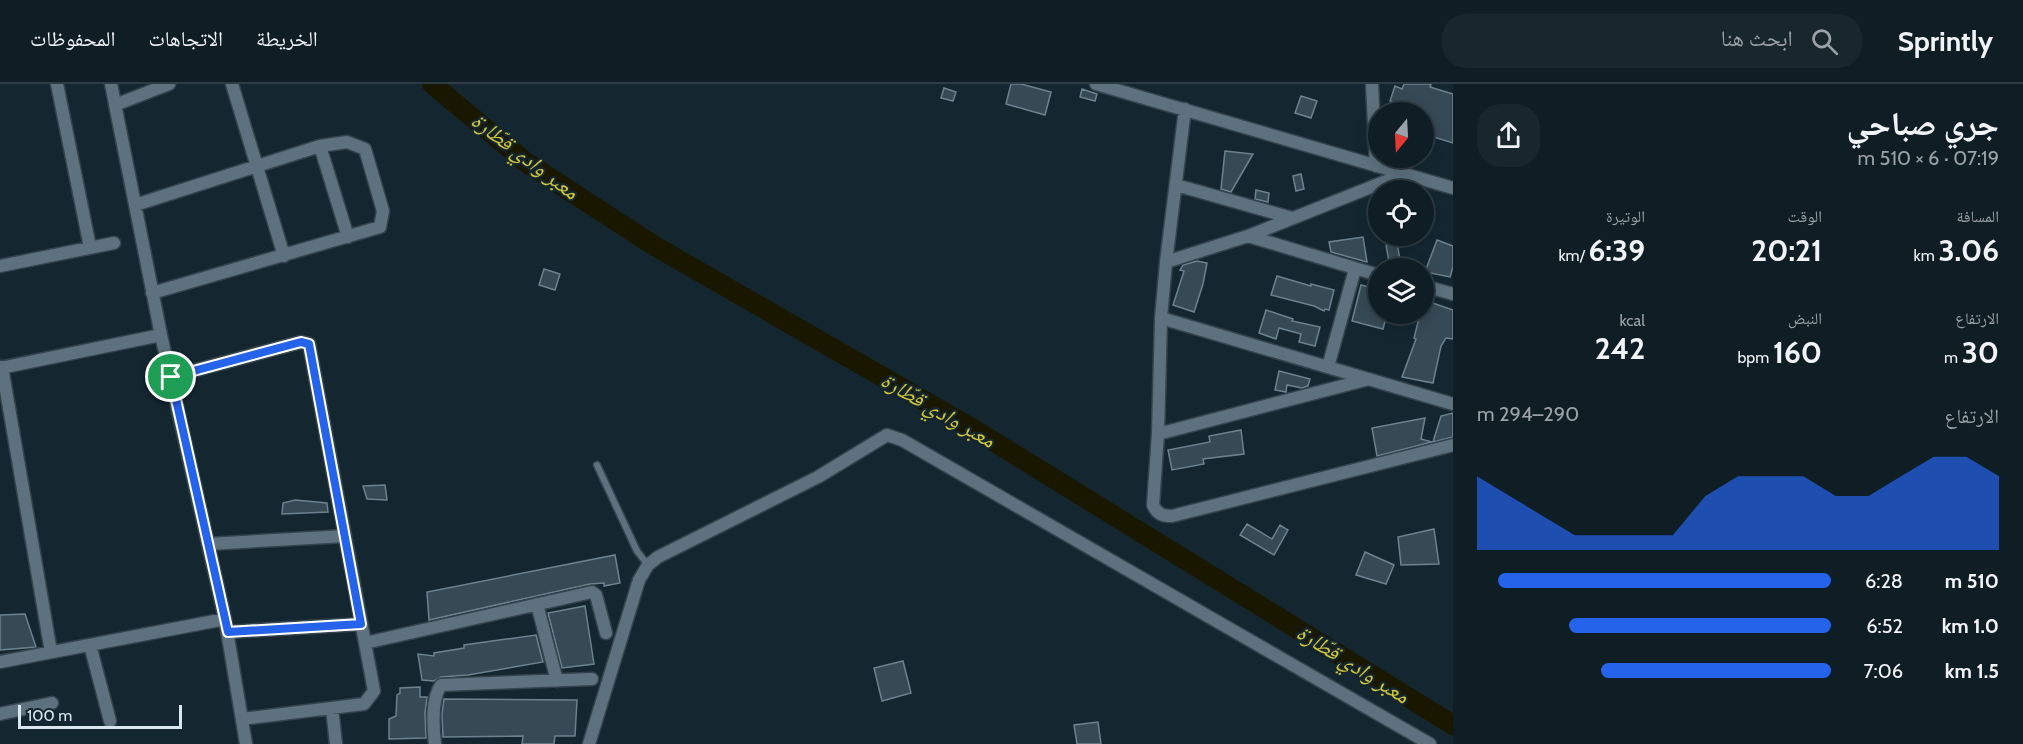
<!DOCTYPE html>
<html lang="ar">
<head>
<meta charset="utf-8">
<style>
  :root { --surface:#0f1d25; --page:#18262d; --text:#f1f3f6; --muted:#9ba2a7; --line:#2f3b42; --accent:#2563eb }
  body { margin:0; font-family:Cabin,"Noto Naskh Arabic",sans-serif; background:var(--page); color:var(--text); direction:rtl; height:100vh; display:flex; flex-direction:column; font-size:22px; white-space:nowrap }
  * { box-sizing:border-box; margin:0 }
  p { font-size:20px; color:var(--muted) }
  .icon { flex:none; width:33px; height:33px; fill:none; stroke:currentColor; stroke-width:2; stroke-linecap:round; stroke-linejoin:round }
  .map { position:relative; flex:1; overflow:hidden; direction:ltr }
  .side { display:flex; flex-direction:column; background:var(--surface); width:570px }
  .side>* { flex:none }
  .needle { width:39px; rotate:198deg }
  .tools { position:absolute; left:1368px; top:18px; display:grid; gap:12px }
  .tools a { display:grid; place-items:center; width:66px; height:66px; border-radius:50%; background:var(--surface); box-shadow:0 3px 15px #0003,0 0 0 2px var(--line); font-size:30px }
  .scale { position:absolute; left:18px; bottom:15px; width:164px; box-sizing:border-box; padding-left:6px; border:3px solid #dbe7ee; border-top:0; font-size:16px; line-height:21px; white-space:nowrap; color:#dbe7ee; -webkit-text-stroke:4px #142731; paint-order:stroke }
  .pin { position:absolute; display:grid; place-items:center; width:51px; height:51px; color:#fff; margin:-26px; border:3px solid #fff; border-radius:50%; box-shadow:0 2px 6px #0007 }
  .round { display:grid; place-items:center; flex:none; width:63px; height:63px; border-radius:24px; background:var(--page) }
  .summary { display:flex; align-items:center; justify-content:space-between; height:102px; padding:0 24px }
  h1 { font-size:33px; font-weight:700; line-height:45px }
  .metrics { display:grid; grid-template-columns:repeat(3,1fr); gap:9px; height:102px; padding:6px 24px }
  .metrics div { display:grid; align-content:center }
  .metrics b { font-size:30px; font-weight:700 }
  .metrics small { font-size:16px; font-weight:400 }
  .metrics p { font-size:16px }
  .chart { height:168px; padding:12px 24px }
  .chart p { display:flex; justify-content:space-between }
  .chart svg { width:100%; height:108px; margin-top:6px; fill:var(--accent); opacity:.7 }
  ul { padding:0 24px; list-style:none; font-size:20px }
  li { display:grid; grid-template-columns:96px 72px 1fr; align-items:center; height:45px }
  li i { height:15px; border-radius:8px; background:var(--accent) }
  header { display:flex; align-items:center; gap:36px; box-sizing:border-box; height:84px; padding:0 30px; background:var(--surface); border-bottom:2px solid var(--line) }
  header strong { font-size:28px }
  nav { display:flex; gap:33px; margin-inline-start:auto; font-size:21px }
  .search { width:420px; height:54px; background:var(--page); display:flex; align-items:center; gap:15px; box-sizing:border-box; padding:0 21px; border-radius:24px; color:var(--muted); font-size:22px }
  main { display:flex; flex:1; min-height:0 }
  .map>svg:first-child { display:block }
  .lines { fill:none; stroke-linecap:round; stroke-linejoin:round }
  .river { stroke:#1a1700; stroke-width:20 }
  .building { fill:#364a55; stroke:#6c828e; stroke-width:1.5 }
  .lane-casing { stroke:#35444c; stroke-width:9 }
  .street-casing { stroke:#35444c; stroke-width:15 }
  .lane { stroke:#5d727e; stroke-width:6 }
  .street { stroke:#5d727e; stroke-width:12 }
  .route-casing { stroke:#fff; stroke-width:12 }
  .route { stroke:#2563eb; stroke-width:8 }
  .labels { text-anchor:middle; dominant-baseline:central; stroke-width:4.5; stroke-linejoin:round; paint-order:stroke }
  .water-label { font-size:22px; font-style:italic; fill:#d2c638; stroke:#142731 }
</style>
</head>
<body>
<header>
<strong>Sprintly</strong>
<div class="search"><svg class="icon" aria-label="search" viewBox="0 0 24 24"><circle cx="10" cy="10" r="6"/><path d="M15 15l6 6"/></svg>ابحث هنا</div>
<nav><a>الخريطة</a><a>الاتجاهات</a><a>المحفوظات</a></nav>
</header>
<main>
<section class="side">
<div class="summary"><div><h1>جري صباحي</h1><p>07:19 · 6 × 510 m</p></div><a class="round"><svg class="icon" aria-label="share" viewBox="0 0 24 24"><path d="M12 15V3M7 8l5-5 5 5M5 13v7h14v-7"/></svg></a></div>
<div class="metrics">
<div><p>المسافة</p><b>3.06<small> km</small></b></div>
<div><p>الوقت</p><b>20:21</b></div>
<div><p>الوتيرة</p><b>6:39<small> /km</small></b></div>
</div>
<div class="metrics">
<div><p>الارتفاع</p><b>30<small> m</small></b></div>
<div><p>النبض</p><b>160<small> bpm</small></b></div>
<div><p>kcal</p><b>242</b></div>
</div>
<div class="chart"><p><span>الارتفاع</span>290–294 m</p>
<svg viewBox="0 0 160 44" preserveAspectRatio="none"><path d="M0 44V14L10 22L20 30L30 38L40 38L50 38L60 38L70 22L80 14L90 14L100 14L110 22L120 22L130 14L140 6L150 6L160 14V44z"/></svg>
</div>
<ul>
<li><b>510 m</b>6:28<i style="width:94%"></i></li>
<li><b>1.0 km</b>6:52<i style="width:74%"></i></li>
<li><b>1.5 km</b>7:06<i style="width:65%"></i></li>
</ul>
</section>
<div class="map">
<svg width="1453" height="660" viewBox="0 0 1453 660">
  <rect width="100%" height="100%" fill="#142731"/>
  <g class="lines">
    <path class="river" d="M432,0L527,79L653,161L975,346L1453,641"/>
  </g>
  <path class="building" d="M1011,0H1021L1051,8L1045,31L1006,20Z
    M1404,0H1431L1430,3L1453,10V59L1424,50V28H1406L1408,22L1390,17L1395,2L1402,5Z
    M944,4L956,8L953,17L941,14Z
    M1082,5L1097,10L1095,17L1080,13Z
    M1301,12L1317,17L1311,34L1295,29Z
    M1225,67L1253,70L1231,108L1221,105Z
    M1301,90L1304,105L1296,107L1293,92Z
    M1256,106L1269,109L1268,118L1255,115Z
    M1363,153L1367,178L1331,168L1329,158Z
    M1437,156L1453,162V183L1450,193L1425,188Z
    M1397,159L1401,181L1390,183L1386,161Z
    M1197,177L1207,179L1203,200L1194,228L1173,221L1184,187L1180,186L1183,181Z
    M544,185L560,190L555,206L539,201Z
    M1277,192L1311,202V200L1334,206L1329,226L1325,225L1324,227L1314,222L1271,211Z
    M1361,201L1378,205V230H1387L1383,245L1352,237Z
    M1424,216L1453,226V255L1446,254L1441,262L1433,299L1402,293L1416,255L1414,254L1420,230H1424Z
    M1266,226L1293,235L1292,237L1320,243L1315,262L1299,258L1301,250L1279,244L1276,255L1259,249Z
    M1279,287L1310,295L1308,302L1302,304L1287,301L1286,308L1275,306Z
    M1453,329V353L1433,358L1441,332Z
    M1425,334L1421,355L1432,358L1377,372L1372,344Z
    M1241,346L1244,370L1203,375L1204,380L1172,386L1168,366L1210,358L1209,352Z
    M385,401L387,416L367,415L363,402Z
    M295,416L327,419L328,428L282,430L283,419Z
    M1247,440L1272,455L1280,441L1288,446L1274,471L1240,451Z
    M1434,445L1439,480L1401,481L1398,453Z
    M1365,468L1394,481L1386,500L1356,491Z
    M615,471L620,499L604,502V499L590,500L429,536L427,508Z
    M585,522L594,580L562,584L548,529Z
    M25,530L36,563L0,566V531Z
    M536,551L543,578L468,591L441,593L434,597L422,596L418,570L434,572V569L464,564V561Z
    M903,577L911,609L882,617L874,584Z
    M420,603V613H427L425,629L426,654L389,655V635L396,632L397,611L400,609V604Z
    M444,615L577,616L575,652H555L554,660H522L523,652L443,653L442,630Z
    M1098,638L1101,660H1077L1074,641Z"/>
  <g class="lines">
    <g class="lane-casing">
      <path id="lane" d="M597,381L637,467L648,481"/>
    </g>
    <g class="street-casing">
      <path id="street" d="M57,0L90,163
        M111,0L161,251L225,535L246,660
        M232,0L284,172
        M1096,0L1453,104
        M1372,0L1376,82
        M115,21L169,0
        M1185,25L1166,178L1161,234L1158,350L1153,421C1157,430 1162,432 1172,432L1453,361
        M320,62L348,153
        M1176,101L1292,134
        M135,121L320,62L347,58L365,65L383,127L380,143L152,209
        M1248,152L1378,191
        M1166,178L1248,152L1404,90
        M0,182L114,159
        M1424,202L1453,210
        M1161,234L1453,320
        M2,283L51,568
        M1328,283L1355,185
        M0,284L161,251
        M170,293L301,258L309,260L374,607L364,620L242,635
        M1158,350L1369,295
        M208,460L345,452
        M537,520L557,597
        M227,548L361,540
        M365,559L592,508L596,511L606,549
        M90,561L110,637
        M0,578L225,535
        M332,624L336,660
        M0,630L52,619
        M435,660C433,642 431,616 441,601L592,595
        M589,660L639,496L648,481L658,473L818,393L887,351L902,356L1430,660"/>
    </g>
    <use href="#lane" class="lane"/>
    <use href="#street" class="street"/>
  </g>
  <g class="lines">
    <g class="route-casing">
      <path id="route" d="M301,258L309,260L361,540L228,548L171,293Z"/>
    </g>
    <use href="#route" class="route"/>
  </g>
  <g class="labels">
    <g class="water-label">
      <text transform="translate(525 72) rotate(37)">معبر وادي قطّارة</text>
      <text transform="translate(938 326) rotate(30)">معبر وادي قطّارة</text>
      <text transform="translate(1353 580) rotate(32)">معبر وادي قطّارة</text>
    </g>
  </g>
</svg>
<div class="tools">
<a><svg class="needle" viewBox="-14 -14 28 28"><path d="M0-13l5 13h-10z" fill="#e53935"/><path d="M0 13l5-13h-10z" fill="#9ba2a7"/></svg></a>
<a><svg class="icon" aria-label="locate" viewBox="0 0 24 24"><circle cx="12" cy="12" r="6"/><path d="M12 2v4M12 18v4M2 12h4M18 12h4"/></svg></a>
<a><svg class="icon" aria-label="layers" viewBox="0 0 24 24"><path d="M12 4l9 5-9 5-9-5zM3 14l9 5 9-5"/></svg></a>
</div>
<div class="scale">100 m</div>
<div class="pin" style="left:171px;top:293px;background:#1e9e55"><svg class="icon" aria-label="arrive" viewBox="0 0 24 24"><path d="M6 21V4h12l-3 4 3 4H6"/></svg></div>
</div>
</main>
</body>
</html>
